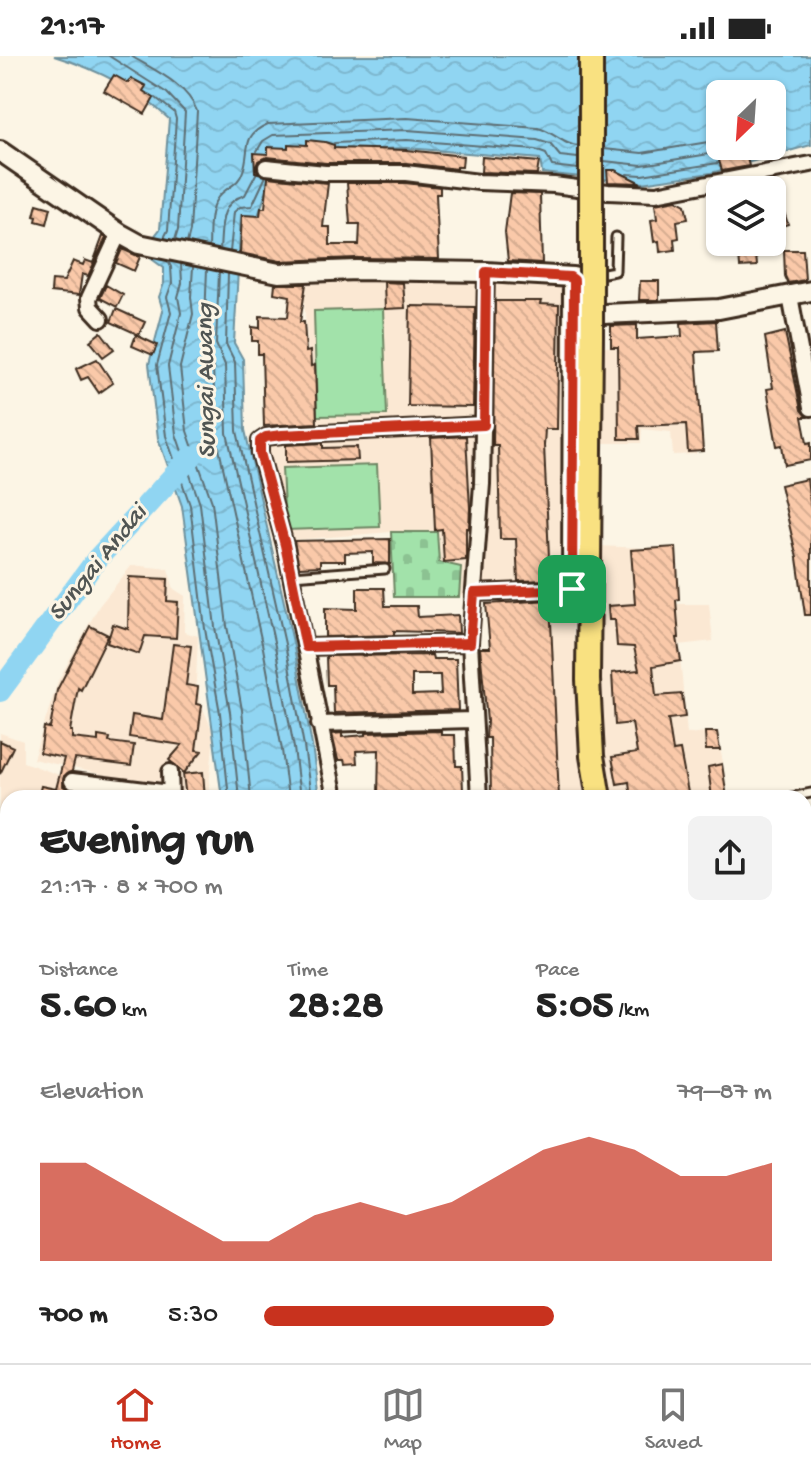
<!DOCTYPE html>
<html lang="en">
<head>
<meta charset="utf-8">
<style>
  :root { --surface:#fff; --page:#f2f2f2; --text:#222; --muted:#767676; --line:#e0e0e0; --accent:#c8321e }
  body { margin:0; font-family:"Gochi Hand",sans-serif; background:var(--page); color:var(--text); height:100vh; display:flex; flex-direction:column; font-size:30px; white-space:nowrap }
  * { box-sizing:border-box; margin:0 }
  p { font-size:26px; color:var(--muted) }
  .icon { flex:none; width:44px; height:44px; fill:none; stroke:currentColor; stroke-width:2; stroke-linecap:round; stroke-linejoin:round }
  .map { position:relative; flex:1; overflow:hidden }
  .side { position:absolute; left:0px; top:734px; width:812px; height:574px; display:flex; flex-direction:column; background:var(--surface); border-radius:24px 24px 0 0; box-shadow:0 2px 6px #0004 }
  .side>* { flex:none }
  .needle { width:52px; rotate:205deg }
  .tools { position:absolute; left:706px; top:24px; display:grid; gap:16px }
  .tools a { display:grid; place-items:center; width:80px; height:80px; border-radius:12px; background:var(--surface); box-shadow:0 2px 6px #0004; font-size:40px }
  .pin { position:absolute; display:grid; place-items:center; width:68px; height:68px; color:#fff; margin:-34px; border-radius:16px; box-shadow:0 4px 12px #0006 }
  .round { display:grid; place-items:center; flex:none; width:84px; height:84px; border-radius:12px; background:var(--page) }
  .overview { display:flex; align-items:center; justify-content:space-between; height:136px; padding:0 40px }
  h1 { font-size:44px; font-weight:700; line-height:60px }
  .figures { display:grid; grid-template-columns:repeat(3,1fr); gap:12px; height:136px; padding:8px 40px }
  .figures div { display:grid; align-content:center }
  .figures b { font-size:40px; font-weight:700 }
  .figures small { font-size:22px; font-weight:400 }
  .figures p { font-size:22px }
  .chart { height:224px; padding:16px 40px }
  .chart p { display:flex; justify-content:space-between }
  .chart svg { width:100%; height:144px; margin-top:8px; fill:var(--accent); opacity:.7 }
  ul { padding:0 40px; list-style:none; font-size:26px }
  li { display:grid; grid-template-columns:128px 96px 1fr; align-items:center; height:60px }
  li i { height:20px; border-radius:10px; background:var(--accent) }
  .status { display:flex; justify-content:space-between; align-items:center; height:56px; padding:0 40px; background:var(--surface); direction:ltr }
  .status svg { height:22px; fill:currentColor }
  .tab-bar { display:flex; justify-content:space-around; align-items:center; height:112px; border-top:2px solid var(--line); background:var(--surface); font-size:22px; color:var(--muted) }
  .tab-bar a { display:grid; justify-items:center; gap:4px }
  .tab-bar .selected { color:var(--accent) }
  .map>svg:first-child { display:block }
  .built { fill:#fbe8d3 }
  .grass { fill:url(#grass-dots); stroke:#6e8664; stroke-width:2 }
  .cemetery { fill:url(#cemetery-stones); stroke:#6e8664; stroke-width:2 }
  .pitch { fill:#a2e2aa; stroke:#6e8664; stroke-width:2 }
  .water { fill:url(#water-waves); stroke:#6e919d; stroke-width:2; fill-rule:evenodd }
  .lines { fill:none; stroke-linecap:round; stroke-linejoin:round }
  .shore { stroke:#5d6e73; stroke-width:2 }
  .river { stroke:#90d5f2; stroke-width:22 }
  .building { fill:url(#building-back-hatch); stroke:#3b2a1e; stroke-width:2; fill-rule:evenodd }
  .service-casing { stroke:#3b2a1e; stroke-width:13 }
  .minor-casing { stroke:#3b2a1e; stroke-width:20 }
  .tertiary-casing { stroke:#3b2a1e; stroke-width:24 }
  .primary-casing { stroke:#3b2a1e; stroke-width:28 }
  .service { stroke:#fcf5e5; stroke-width:7 }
  .minor { stroke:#fcf5e5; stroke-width:14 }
  .tertiary { stroke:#fcf5e5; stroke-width:18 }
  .primary { stroke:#f9e181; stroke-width:22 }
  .primary-bridge-casing { stroke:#3b2a1e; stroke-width:28; stroke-linecap:butt }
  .primary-bridge { stroke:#f9e181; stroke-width:22 }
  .route-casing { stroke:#fff; stroke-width:16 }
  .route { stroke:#c8321e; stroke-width:10 }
  .labels { text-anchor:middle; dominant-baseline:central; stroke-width:6; stroke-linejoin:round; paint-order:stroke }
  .water-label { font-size:26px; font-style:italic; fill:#505553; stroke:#fcf5e5 }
</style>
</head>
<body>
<div class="status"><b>21:17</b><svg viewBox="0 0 49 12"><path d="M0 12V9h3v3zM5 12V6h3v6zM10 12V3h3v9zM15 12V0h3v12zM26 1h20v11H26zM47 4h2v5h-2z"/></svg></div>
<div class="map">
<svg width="811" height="1307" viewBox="0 0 811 1307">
  <defs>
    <pattern id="grass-dots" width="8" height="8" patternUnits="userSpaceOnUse" patternTransform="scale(2)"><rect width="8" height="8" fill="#a2e2aa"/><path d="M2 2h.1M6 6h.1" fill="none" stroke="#8cc292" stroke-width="1.8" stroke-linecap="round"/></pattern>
    <pattern id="cemetery-stones" width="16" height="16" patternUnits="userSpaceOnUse" patternTransform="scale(2)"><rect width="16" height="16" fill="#a2e2aa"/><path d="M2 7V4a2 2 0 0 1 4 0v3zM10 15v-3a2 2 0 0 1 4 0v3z" fill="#8cc292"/></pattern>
    <pattern id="water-waves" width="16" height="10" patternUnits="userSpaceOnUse" patternTransform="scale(2)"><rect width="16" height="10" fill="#90d5f2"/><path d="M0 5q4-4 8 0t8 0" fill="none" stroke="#7db7cf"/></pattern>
    <pattern id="building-back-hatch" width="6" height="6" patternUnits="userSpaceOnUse" patternTransform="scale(2)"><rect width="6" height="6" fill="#fac9a9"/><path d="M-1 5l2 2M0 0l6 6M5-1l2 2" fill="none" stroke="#d7ad91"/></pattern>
  </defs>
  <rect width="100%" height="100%" fill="#fcf5e5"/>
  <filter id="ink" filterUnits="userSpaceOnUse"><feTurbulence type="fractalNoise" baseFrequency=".0125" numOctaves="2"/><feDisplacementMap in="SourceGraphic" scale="16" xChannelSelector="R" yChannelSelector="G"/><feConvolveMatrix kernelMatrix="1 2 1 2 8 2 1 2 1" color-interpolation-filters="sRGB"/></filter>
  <g filter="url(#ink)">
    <path class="built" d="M417,221L566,229L562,372L568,527L505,532L459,541L461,511L438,506L436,476H391L280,485L267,373L313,372L303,228Z
      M603,291L638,292L696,338V398L673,399L671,376L642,373L641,387H601Z
      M597,490L671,493V548H709L713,585L679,589L687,678L716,675L723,706V741L606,742L597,704Z
      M132,509L168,513L174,533L185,540L184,576L198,580L196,626L201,648L214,678L208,742L33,703L58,625L99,550Z
      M572,543L577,660L588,742H519L506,546Z
      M0,677L23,685V706L123,742H8V785L0,780Z
      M806,887L811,936V1228L804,1217Z"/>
    <path class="grass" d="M807,1276L811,1281V1307H765L775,1300H804V1278Z"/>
    <path class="cemetery" d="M391,476H437L439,506L461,511L459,541H394Z"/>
    <path class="pitch" d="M383,253L387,359L317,360L314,255Z
      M377,409L380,471L285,474L282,412Z"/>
    <path class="water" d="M54,0H811V89L711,117L642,127L542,117L540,103L407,92L275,97L274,132L267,134L258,160L241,159L234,287L243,303L245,374L293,586L312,689L319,742H222L182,450L158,382L149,308L163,255L159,241L164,227V212L142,196L160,173L169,63C136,32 96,13 54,0ZM720,38H772V90H720Z
      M265,1300H436L437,1307H263Z"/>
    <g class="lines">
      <path class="shore" d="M109,0L167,37L185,56L178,174L175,184
        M131,0C154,14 187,28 197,55L190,175L187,187
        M156,42L174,56L176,63L168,174L164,182
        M334,87L407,84L535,94L546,98L552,110L578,113
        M604,93L642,97L720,84
        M257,95L263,85L273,79L407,74L537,84L550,88L560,100L578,102
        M604,105L642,109L715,97
        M627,118L642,119L718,107
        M209,191C210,174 207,150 222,137C231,129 239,128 243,115C251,94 240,80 268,68L407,62L538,72C554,76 563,89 578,90
        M220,194C222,170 219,146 245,139L256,118
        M230,196L234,156L240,151L252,150L266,120
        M168,205L171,211L172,227L167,241L171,256L157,309L166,380L190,449L205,573L220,657L229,742
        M181,208L182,227L178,241L181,257L168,310L176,378L200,448L215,571L230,656L239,742
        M193,211L191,241L193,258L180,311L187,375L212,446L227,570L242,654L251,742
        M207,213L204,289L213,312L216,379L263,592L282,694L288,742
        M219,216L216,288L225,309L227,377L275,590L294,692L300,742
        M228,218L226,288L235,306L237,375L285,588L304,690L311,742"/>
      <path class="river" d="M0,635L97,503L191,401
        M804,1266L811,1262
        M747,1307L756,1300"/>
    </g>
    <path class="building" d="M114,19L128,27L131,22L146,30L143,35L154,42L145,58L104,35Z
      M307,84L325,86L334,89V92L407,94L463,100L462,111H457V113L406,107H326L267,101L258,105L256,111L258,117L255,116L254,97L268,98V91L288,92V88L307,89Z
      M715,90H744L749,110L722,115Z
      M482,101L539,106L537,118L481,116Z
      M607,114H615L641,127L608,126Z
      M268,121L328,127L323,171H330V189H359L360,168H350L347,127H405L440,131V138H436L439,203L356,202L280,205L240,197L242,159L260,160L261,152H265Z
      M774,126L788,168L772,173V127Z
      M510,137L540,138L542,207L508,205L505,176Z
      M676,144L685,149L688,163L677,165L679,182L674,183L675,194L660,196L659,185L654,186L651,164L657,163L655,148Z
      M37,148L51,152L47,168L36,165L37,161L34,160Z
      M103,180L106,182L88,220L82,218L79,239L51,236L52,224L64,225L73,205L83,209L85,204L93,207Z
      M738,186H755L757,210L740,211Z
      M122,193L140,201L134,215L116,207Z
      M784,194H803L805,224L788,227L785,220Z
      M640,225H659V244H639Z
      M384,226L403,227L405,252L385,253Z
      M275,228H306L300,266H304L306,296L310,295L311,310L315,309L317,367L264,370L262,298H258V285H252V271L260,272V260L288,261L290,240L274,237Z
      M106,229L123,239L117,251L100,242Z
      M495,245H541L540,248L559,249L557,373H545L544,389L550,524L518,525L516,483H500L498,389H493Z
      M410,250L475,251L473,351L408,350Z
      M116,253L145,266L139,279L111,266Z
      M716,265L718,295L696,296L703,395L688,396L686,368L638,370L639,383H619L618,291H611V270L637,269V283L682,280L681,267Z
      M101,276L114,293L103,301L90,285Z
      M785,276L801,354L807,361H802L807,387L811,386V404L785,409L782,389L777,390L767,333L773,332L765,281Z
      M136,279L157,289L153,299L132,290Z
      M97,303L113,327L99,337L88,321L81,324L76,313Z
      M466,380L470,452L469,472H466V504L444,506L442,473L435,474L431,382Z
      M323,387V392L357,391L358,404L286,406V389Z
      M807,423L811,454V559H805L797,502L780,429Z
      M390,483V508L373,507V496L345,497V505H320V510L299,511L294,485Z
      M676,491L679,543L676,544L679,582H677L681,605L653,610L656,640L682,638L685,661L668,663L673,695L680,694L689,742H631L629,726L617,728L612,701L637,697L632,667L615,669L612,617L639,614L634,591L617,590L615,564H609L608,550L635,548L631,494Z
      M129,521L168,523L167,545L178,546L176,582L145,580L139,598L107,587L113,568L128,573Z
      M357,532H384L385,550H417L418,561L458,559L459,577L394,575V579L325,581V552L357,553Z
      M550,544L559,742L491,741L490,682H486L487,665L480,592H490L486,548Z
      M90,570L108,579L81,634L78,632L70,675H72V682L98,685V680L110,682L109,686L134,689L131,710L75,703L72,715L64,720L63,730L71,735L103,739V742H38L41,730L56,733L64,702L40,697L44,671L50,672L57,634Z
      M173,588L191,590L186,629L198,631L196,648L202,649L196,694L202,695L184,717L169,704L182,689L129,681L132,659L163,664Z
      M432,599L433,603H456L458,654L334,657L333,629H327L326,600ZM412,619H440L441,638L412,639Z
      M441,675V679H455L456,710H462L463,735L443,736V739L424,740L378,739L379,694L356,695L357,707L345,708L344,704H338L332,678L342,677V681L366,679V677Z
      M705,676H717L720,694H706Z
      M0,685L13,691L0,718Z
      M722,708L727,742H712L708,711Z
      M203,716L205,742H186L183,718Z"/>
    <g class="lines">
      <g class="service-casing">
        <path id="service" d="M593,219L615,215L616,181
          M292,520L385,513
          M786,742L811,737
          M804,1209L811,1205"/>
      </g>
      <g class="minor-casing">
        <path id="minor" d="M266,111L325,117H406L479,126L554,129L608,136L656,138L811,108
          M790,240L811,352
          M101,263L90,251L89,242L119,177
          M474,537L572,533
          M306,591L470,587
          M319,668L473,664
          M170,716L171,742
          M72,725L170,737
          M335,742L285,489L260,397V385L266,381L282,379L484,369
          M479,742L470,587L482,428L486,216
          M3,907L8,908
          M804,953L811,951
          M0,988L8,989
          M0,1049L8,1058
          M0,1151L8,1154
          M57,1307L61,1300
          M101,1307L105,1300
          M160,1307L164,1300
          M295,1307L305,1300"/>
      </g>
      <g class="tertiary-casing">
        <path id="tertiary" d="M0,95L119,177L139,188L279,217L356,214L486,216L573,221L572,533L588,532
          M580,259L719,253L811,235"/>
      </g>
      <g class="primary-casing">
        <path id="primary" d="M591,279L588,624L592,700L599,742
          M804,1235L811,1246"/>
      </g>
      <use href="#service" class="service"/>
      <use href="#minor" class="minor"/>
      <use href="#tertiary" class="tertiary"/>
      <use href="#primary" class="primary"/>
      <g class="primary-bridge-casing">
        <path id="primary-bridge" d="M591,279V0"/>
      </g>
      <use href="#primary-bridge" class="primary-bridge"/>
    </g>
  </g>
  <g class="lines" filter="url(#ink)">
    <g class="route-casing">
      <path id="route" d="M486,216L570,221L574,224L572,533L474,537L470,587L306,591L285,489L260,397V385L266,381L282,379L484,369Z"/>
    </g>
    <use href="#route" class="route"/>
  </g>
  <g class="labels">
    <g class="water-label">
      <text transform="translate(208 325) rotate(-91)">Sungai Awang</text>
      <text transform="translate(99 508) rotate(-51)">Sungai Andai</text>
    </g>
  </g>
</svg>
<div class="tools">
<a><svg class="needle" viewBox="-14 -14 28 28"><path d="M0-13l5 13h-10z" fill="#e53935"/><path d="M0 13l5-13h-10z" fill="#767676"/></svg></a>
<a><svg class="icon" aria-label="layers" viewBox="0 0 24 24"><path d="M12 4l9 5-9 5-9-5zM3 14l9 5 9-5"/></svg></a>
</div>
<div class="pin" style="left:572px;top:533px;background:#1e9e55"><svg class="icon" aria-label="arrive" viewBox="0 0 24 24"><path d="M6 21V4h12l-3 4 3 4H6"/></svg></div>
<section class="side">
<div class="overview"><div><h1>Evening run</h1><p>21:17 · 8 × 700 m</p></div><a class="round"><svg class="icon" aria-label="share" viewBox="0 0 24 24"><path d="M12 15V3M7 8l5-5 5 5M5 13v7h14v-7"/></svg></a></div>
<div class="figures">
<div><p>Distance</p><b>5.60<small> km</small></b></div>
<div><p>Time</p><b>28:28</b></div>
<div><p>Pace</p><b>5:05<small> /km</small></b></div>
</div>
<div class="chart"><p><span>Elevation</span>79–87 m</p>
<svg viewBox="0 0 160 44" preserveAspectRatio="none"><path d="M0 44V14L10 14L20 22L30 30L40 38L50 38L60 30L70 26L80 30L90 26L100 18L110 10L120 6L130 10L140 18L150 18L160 14V44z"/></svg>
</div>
<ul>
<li><b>700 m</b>5:30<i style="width:57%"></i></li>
</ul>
</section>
</div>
<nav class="tab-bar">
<a class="selected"><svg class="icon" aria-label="home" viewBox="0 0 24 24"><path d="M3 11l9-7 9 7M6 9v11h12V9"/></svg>Home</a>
<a><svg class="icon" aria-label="map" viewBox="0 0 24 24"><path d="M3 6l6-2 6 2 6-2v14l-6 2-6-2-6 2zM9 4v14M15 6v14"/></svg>Map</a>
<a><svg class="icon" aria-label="saved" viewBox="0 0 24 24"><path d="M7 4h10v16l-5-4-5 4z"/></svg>Saved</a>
</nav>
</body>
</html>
